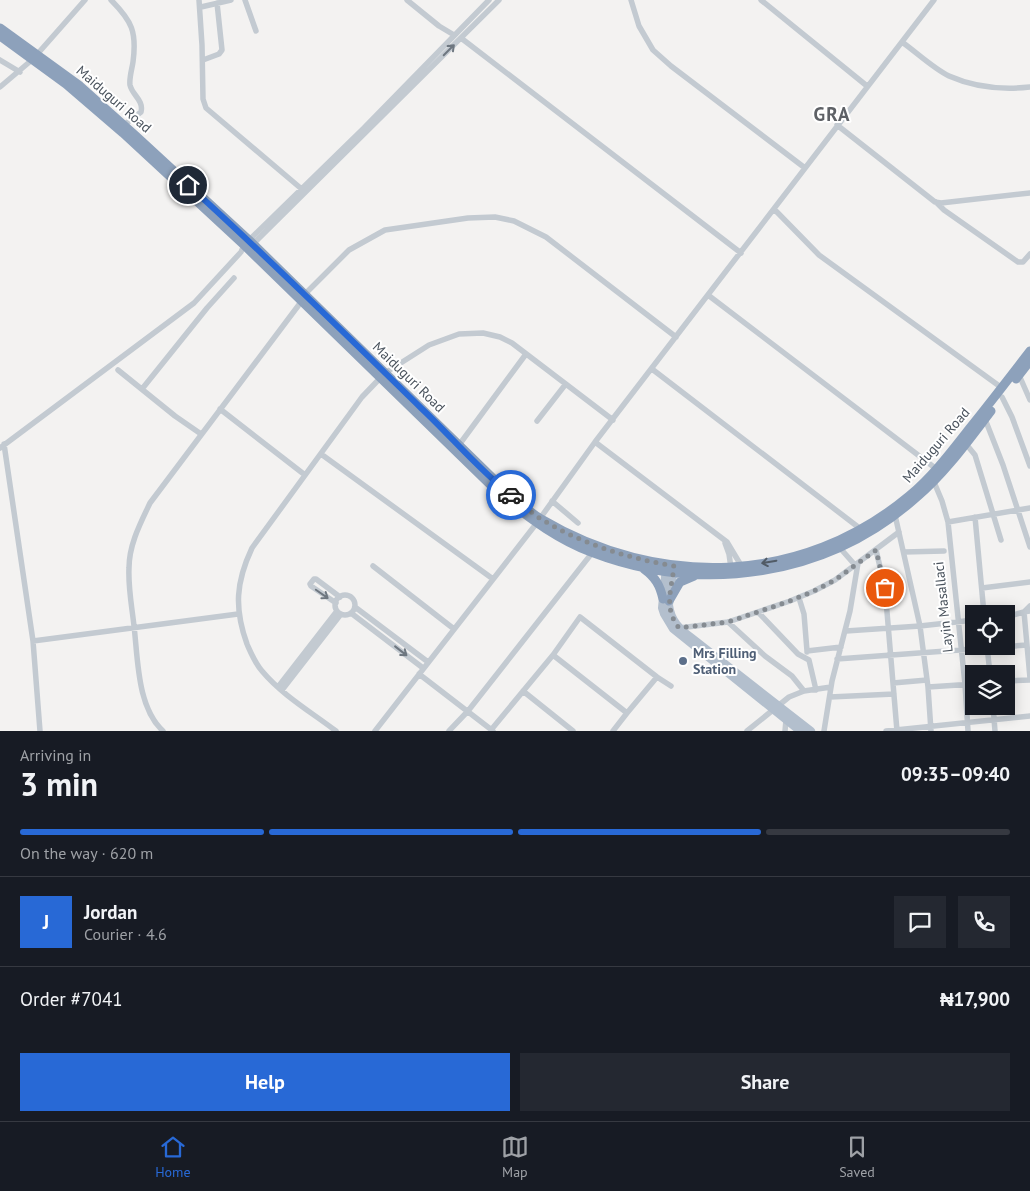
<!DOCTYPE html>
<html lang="en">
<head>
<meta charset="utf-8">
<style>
	body { margin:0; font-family:"PT Sans",sans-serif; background:#242831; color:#f1f3f6; height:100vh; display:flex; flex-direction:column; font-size:19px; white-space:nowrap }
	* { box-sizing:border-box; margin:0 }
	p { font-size:16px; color:#9ea1a6 }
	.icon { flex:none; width:28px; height:28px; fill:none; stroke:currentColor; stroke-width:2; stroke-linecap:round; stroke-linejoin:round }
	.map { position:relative; height:731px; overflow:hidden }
	.drawer { display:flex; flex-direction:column; background:#171b24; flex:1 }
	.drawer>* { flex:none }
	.tools { position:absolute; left:965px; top:605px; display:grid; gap:10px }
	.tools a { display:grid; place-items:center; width:50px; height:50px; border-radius:0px; background:#171b24; box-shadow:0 2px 12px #0003; font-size:25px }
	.pin { position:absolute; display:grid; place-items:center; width:42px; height:42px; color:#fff; margin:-21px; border:2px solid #fff; border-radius:50%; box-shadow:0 1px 5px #0007 }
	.courier { position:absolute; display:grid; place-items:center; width:50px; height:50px; margin:-25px; border:4px solid #2869d6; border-radius:50%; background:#fff; color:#222; box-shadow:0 1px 6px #0007 }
	.head em { font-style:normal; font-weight:700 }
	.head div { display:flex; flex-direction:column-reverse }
	.head { display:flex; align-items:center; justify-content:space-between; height:85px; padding:0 20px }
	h1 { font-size:32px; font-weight:700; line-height:38px }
	.bar { display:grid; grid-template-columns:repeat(4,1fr); gap:8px 5px; align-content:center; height:60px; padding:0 20px }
	.bar i { height:6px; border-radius:4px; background:#363941 }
	.bar .active { background:#2869d6 }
	.bar p { grid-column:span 4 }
	.line { display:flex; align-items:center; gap:12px; padding:0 20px; border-top:1px solid #363941 }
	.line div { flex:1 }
	.round { display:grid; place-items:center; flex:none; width:52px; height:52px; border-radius:0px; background:#242831 }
	.button { display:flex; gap:10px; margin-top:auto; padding:10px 20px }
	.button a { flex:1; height:58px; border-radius:0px; background:#2869d6; color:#fff; font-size:20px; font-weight:700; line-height:58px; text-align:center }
	.button a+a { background:#242831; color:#f1f3f6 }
	.tab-bar { display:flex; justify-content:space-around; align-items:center; height:70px; border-top:1px solid #363941; background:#171b24; font-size:14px; color:#9ea1a6 }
	.tab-bar a { display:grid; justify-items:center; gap:2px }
	.tab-bar .active { color:#2869d6 }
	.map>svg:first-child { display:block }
</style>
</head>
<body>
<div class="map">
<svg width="1030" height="731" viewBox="0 0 1030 731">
	<rect width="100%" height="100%" fill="#f3f2f1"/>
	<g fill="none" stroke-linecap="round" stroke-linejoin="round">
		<path stroke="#c3cad1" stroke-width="5.5" d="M111,0C132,21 137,32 133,62C132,69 129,78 130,85C132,95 144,100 141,112L124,125
			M199,0L202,45L203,99L206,108L304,191
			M245,0L256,31
			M407,0L439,26L454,35
			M631,0L639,26L653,50L671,66L805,168
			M761,0L867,86
			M201,7L231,0
			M461,38L741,253
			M902,42C916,52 934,69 949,76C976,88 1002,90 1030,87
			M0,60L20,72
			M203,60L219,54L222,50L217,3
			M0,87L33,59L85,0
			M837,125L935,202L941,203L1030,193
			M936,202L944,210L1018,262H1023L1030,254
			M774,209L819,255L1002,388
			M251,246L499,0
			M304,295L349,250L385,230L468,218L495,217L514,221L546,237L676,337
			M708,295L939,471
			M652,369L862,530
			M118,370L175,416L201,434
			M1019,375L1030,400
			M142,389L207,308L234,278
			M1002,397L1012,417L1030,466
			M220,409L305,475
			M985,419L1003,465L1030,547
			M537,421L565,385
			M595,442L727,542L742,567
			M4,444L33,641L238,614
			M966,444L975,455L1001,540
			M459,445L526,354
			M0,448L194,303L241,252L244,245L364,128L489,0
			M321,454L493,579
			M934,482L942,501L948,522L965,684L968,731
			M552,501L578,523
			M895,515L920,626L928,687L931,731
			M975,517L984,614
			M948,522L1030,508
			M725,543L729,554L731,568
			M840,548L855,565
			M876,550L885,588L897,731
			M904,552L944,551
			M373,566L454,629
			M982,588L1030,582
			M335 605a10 10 0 1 1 20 0a10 10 0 1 1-20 0Z
			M799,598L804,614L807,651
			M336,603L311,586L310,584L314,579H316L340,597
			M355,607L428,662
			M1030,611L1024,612L1030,678
			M758,612L798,654L809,660L816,690
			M351,613L423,668
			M1006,617L1024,612L1030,606
			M728,622L765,656L792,676L804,691
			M679,628L728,622L790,601L814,591L835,580L899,532
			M846,631L920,626L974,620
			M33,641L40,731
			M987,646L990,674
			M807,652V651L841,647
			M553,655L580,617L657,677L671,686
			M837,659L1027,645
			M419,674L493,731
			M1006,681L1030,680
			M893,683L927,680
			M278,687L337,611
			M928,687L974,684
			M282,690L341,614
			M523,691L573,731
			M830,697L894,694
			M993,706L995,731
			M627,713L657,677
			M491,730L553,655L627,713L613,731
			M163,731C137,707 138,659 134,626C132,607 128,588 129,568C129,545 140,524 150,503L301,302
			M336,731C311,712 282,695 262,671C255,663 251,653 247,644C234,608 236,582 252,548L362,397L385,373L429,345L459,334L483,333L500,337L512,343L613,420
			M375,731L536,524L595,442L934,0
			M449,731L468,711L592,553
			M747,731L789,697L804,691L831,687
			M785,731L786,720
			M824,731L832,681L850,611L858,563
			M886,731L1030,716"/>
		<path stroke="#b3bfcd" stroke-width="8" d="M666,567L662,608L664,614L673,629L800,731
			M674,567L669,605C671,621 680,629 692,638L811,731"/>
		<path stroke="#8da1bb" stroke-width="9" d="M0,28L80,86L135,135L249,240L506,491C517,500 529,512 541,519C659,589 802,585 909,496C932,477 951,452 969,429C990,403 1010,377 1030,351
			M0,36L66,84L123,133L244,245L505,499C532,520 559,540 591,552C703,595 827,577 917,497C946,472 968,441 991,411
			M1016,379L1030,361
			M644,569C655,577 660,585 663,599
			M669,601L680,582L694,576"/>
	</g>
	<defs><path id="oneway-shaft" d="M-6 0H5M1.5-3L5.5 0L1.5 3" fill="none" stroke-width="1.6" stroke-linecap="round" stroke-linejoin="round" transform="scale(1.25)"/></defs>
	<g stroke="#6e7780">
		<use href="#oneway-shaft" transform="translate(449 50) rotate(-45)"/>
		<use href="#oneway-shaft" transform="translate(322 594) rotate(35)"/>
		<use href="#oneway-shaft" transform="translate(401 651) rotate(38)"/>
	</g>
	<use stroke="#515b66" href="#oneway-shaft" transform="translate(769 562) rotate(170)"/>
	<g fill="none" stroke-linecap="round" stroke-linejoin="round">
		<path stroke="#858b91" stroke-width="5" stroke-dasharray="0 9" d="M511,495C521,503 530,512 541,519C582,544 627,558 674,566C672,588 663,608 679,628L728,622L790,601L814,591L835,580L876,550L885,588"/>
		<path stroke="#2869d6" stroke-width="6" d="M188,185C268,257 344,333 421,408C451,436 478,469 511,495"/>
	</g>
	<circle fill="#5c6f8a" stroke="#fff" stroke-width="2" cx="683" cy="661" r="5"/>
	<g text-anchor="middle" stroke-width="4" stroke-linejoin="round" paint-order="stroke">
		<g font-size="14" fill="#4a535d" stroke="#fff">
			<text transform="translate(114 99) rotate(41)" y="5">Maiduguri Road</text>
			<text transform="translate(409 377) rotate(44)" y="5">Maiduguri Road</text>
			<text transform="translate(936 445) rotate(-49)" y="5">Maiduguri Road</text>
			<text transform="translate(943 607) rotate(-96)" y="5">Layin Masallaci</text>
		</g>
		<g font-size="14" font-weight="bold" fill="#4e5e75" stroke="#fff" text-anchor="start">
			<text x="693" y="658">Mrs Filling<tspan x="693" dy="16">Station</tspan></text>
		</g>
		<g font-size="19" font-weight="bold" letter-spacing="1" fill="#5e6166" stroke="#fff">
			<text x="832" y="121">GRA</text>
		</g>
	</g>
</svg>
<div class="tools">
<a><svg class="icon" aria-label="locate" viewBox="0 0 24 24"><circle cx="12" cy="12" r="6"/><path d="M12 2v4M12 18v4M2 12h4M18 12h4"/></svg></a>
<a><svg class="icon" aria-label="layers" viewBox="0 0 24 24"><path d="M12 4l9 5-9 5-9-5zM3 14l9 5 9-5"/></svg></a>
</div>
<div class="pin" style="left:885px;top:588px;background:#ea580c"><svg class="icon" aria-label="bag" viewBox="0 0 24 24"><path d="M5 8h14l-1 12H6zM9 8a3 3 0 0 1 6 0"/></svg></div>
<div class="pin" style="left:188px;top:185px;background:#1f2937"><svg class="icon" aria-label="home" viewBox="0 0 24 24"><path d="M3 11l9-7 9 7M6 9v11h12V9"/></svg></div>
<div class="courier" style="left:511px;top:495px"><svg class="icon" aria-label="car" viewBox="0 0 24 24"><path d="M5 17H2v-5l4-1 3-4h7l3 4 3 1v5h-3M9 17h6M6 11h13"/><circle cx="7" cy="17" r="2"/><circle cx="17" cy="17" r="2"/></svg></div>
</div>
<section class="drawer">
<div class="head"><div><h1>3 min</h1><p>Arriving in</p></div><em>09:35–09:40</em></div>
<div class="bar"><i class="active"></i><i class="active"></i><i class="active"></i><i></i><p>On the way · 620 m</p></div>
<div class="line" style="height:90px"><b class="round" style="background:#2869d6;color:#fff">J</b><div><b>Jordan</b><p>Courier · 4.6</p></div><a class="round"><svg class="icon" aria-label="chat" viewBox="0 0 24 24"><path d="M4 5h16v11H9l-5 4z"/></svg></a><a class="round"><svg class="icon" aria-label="phone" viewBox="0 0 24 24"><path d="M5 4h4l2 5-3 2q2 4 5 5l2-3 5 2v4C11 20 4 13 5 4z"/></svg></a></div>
<div class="line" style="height:65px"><div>Order #7041</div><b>₦17,900</b></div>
<div class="button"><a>Help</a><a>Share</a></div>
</section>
<nav class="tab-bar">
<a class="active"><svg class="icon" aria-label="home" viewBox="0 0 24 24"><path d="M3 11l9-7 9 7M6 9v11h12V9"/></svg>Home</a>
<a><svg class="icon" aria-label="map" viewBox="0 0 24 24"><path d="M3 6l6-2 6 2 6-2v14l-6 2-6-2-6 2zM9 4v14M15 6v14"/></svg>Map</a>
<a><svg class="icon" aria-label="saved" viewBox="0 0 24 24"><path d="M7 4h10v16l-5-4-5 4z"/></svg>Saved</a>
</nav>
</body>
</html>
